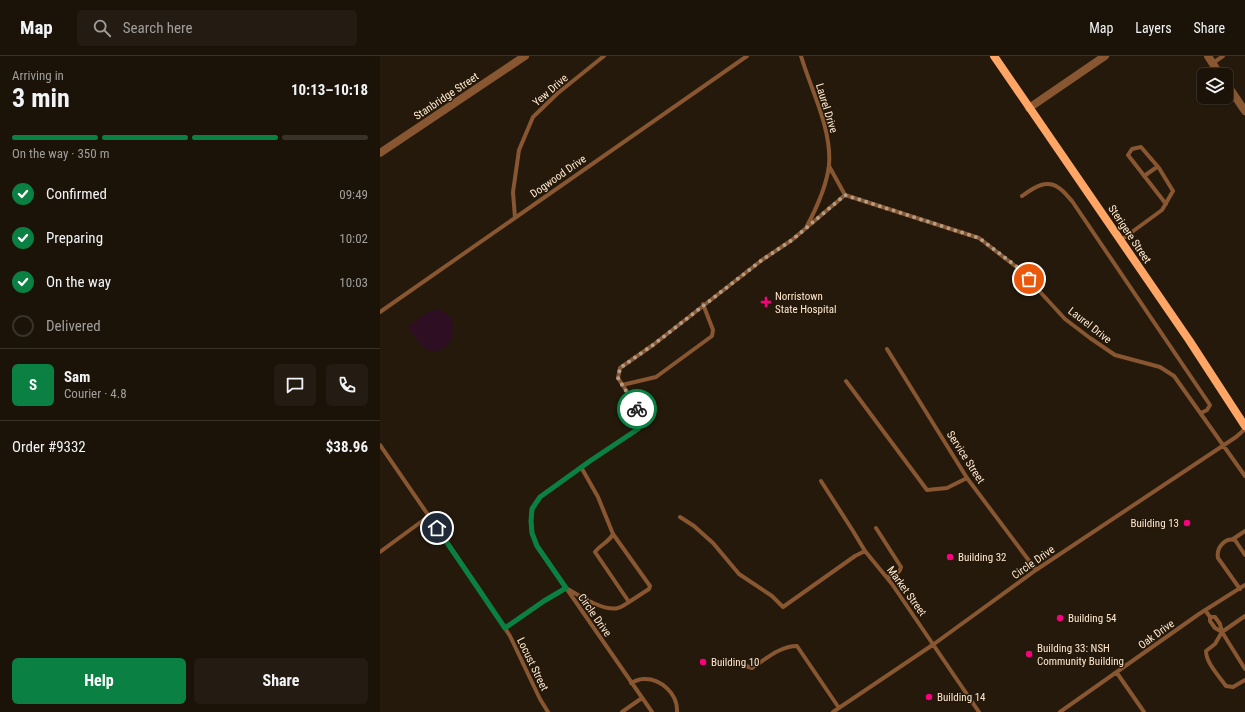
<!DOCTYPE html>
<html lang="en">
<head>
<meta charset="utf-8">
<style>
	body { margin:0; font-family:"Roboto Condensed",sans-serif; background:#241c12; color:#f1f3f6; height:100vh; display:flex; flex-direction:column; font-size:15px; white-space:nowrap }
	* { box-sizing:border-box; margin:0 }
	p { font-size:13px; color:#a09e9c }
	.icon { flex:none; width:22px; height:22px; fill:none; stroke:currentColor; stroke-width:2; stroke-linecap:round; stroke-linejoin:round }
	.map { position:relative; flex:1; overflow:hidden }
	.details { display:flex; flex-direction:column; background:#1b1308; width:380px }
	.details>* { flex:none }
	.buttons { position:absolute; left:817px; top:12px; display:grid; gap:8px }
	.buttons a { display:grid; place-items:center; width:36px; height:36px; border-radius:6px; background:#1b1308; box-shadow:0 1px 3px #0004,0 0 0 1px #393229; font-size:20px }
	.pin { position:absolute; display:grid; place-items:center; width:34px; height:34px; color:#fff; margin:-17px; border:2px solid #fff; border-radius:50%; box-shadow:0 1px 4px #0007 }
	.courier { position:absolute; display:grid; place-items:center; width:40px; height:40px; margin:-20px; border:3px solid #0b8043; border-radius:50%; background:#fff; color:#222; box-shadow:0 1px 5px #0007 }
	.overview em { font-style:normal; font-weight:700 }
	.overview div { display:flex; flex-direction:column-reverse }
	.overview { display:flex; align-items:center; justify-content:space-between; height:68px; padding:0 12px }
	h1 { font-size:26px; font-weight:700; line-height:30px }
	.bar { display:grid; grid-template-columns:repeat(4,1fr); gap:6px 4px; align-content:center; height:48px; padding:0 12px }
	.bar i { height:5px; border-radius:3px; background:#393229 }
	.bar .on { background:#0b8043 }
	.bar p { grid-column:span 4 }
	.line { display:flex; align-items:center; gap:10px; padding:0 12px; border-top:1px solid #393229 }
	.line div { flex:1 }
	.round { display:grid; place-items:center; flex:none; width:42px; height:42px; border-radius:6px; background:#241c12 }
	ol { padding:0 12px; list-style:none }
	li { display:flex; align-items:center; gap:12px; height:44px }
	li p { margin-inline-start:auto }
	li .icon { padding:4px; border-radius:50%; background:#0b8043; color:#fff; stroke-width:4 }
	li:last-child { color:#a09e9c }
	li i { width:22px; height:22px; border:2px solid #393229; border-radius:50% }
	.primary-button { display:flex; gap:8px; margin-top:auto; padding:8px 12px }
	.primary-button a { flex:1; height:46px; border-radius:6px; background:#0b8043; color:#fff; font-size:16px; font-weight:700; line-height:46px; text-align:center }
	.primary-button a+a { background:#241c12; color:#f1f3f6 }
	header { display:flex; align-items:center; gap:24px; box-sizing:border-box; height:56px; padding:0 20px; background:#1b1308; border-bottom:1px solid #393229 }
	header strong { font-size:19px }
	nav { display:flex; gap:22px; margin-inline-start:auto; font-size:14px }
	.search { width:280px; height:36px; background:#241c12; display:flex; align-items:center; gap:10px; box-sizing:border-box; padding:0 14px; border-radius:6px; color:#a09e9c; font-size:15px }
	main { display:flex; flex:1; min-height:0 }
	.map>svg:first-child { display:block }
</style>
</head>
<body>
<header>
<strong>Map</strong>
<div class="search"><svg class="icon" aria-label="search" viewBox="0 0 24 24"><circle cx="10" cy="10" r="6"/><path d="M15 15l6 6"/></svg>Search here</div>
<nav><a>Map</a><a>Layers</a><a>Share</a></nav>
</header>
<main>
<section class="details">
<div class="overview"><div><h1>3 min</h1><p>Arriving in</p></div><em>10:13–10:18</em></div>
<div class="bar"><i class="on"></i><i class="on"></i><i class="on"></i><i></i><p>On the way · 350 m</p></div>
<ol>
<li><svg class="icon" aria-label="check" viewBox="0 0 24 24"><path d="M5 12l5 5 9-10"/></svg>Confirmed<p>09:49</p></li>
<li><svg class="icon" aria-label="check" viewBox="0 0 24 24"><path d="M5 12l5 5 9-10"/></svg>Preparing<p>10:02</p></li>
<li><svg class="icon" aria-label="check" viewBox="0 0 24 24"><path d="M5 12l5 5 9-10"/></svg>On the way<p>10:03</p></li>
<li><i></i>Delivered</li>
</ol>
<div class="line" style="height:72px"><b class="round" style="background:#0b8043;color:#fff">S</b><div><b>Sam</b><p>Courier · 4.8</p></div><a class="round"><svg class="icon" aria-label="chat" viewBox="0 0 24 24"><path d="M4 5h16v11H9l-5 4z"/></svg></a><a class="round"><svg class="icon" aria-label="phone" viewBox="0 0 24 24"><path d="M5 4h4l2 5-3 2q2 4 5 5l2-3 5 2v4C11 20 4 13 5 4z"/></svg></a></div>
<div class="line" style="height:52px"><div>Order #9332</div><b>$38.96</b></div>
<div class="primary-button"><a>Help</a><a>Share</a></div>
</section>
<div class="map">
<svg width="865" height="656" viewBox="0 0 865 656">
	<rect width="100%" height="100%" fill="#24190b"/>
	<path fill="#2e0e23" d="M58,253L67,257L72,264L73,271L72,282L67,290L55,296L45,293L28,272L44,258Z"/>
	<g fill="none" stroke-linecap="round" stroke-linejoin="round">
		<path stroke="#885631" stroke-width="4" d="M421,0C431,34 452,73 449,109C447,128 436,153 427,170
			M833,7L843,0
			M449,110L465,139
			M764,120L777,111
			M642,140C652,133 666,122 679,132C684,135 688,141 692,145L830,349L827,354L821,357
			M135,162L133,136L139,94L153,61L178,37L224,0
			M741,184L782,154L793,135L779,112L761,91L752,93L748,99L786,148
			M0,256L367,0
			M507,293L587,422L656,514
			M466,325L547,434L567,432L587,422
			M242,329L276,321L332,280L333,274L323,248
			M0,389L99,533L130,580L160,643L168,656
			M201,411L218,441L233,478C229,486 220,489 215,496L249,546L269,533L270,530L233,478
			M441,425L473,475L485,495L512,528L599,656
			M300,461L314,470L333,487L359,518L392,540L403,551L475,500L485,495
			M496,472L521,511C520,517 513,520 507,521
			M853,483L865,475
			M0,496L49,460
			M860,533L838,502C836,492 845,481 855,484L865,499
			M825,554L830,561H835L840,568L842,576L835,572L830,565V561
			M865,560L842,576L835,588L826,595C826,607 839,620 846,630L853,631L865,624
			M125,572L164,545L186,532C198,539 224,556 238,552C242,551 246,548 249,546
			M842,576L865,613
			M360,608L372,612C386,603 400,590 417,590L459,652
			M737,617L764,656
			M251,627C255,625 259,623 263,623C281,622 298,638 297,656
			M242,656L262,642
			M272,656L157,490L152,477L151,465L152,453L160,441L210,405L258,373L260,362L257,351L238,322L240,312L273,289L382,204L412,184L465,139L599,182L639,213L685,263L710,282L735,299L780,311L794,320L865,420
			M453,656L554,588L656,514L856,381L865,373
			M680,656L819,558L865,529"/>
		<path stroke="#885631" stroke-width="8" d="M828,0L840,19
			M846,27L865,55
			M649,52L725,0
			M0,97L145,0"/>
		<path stroke="#ffa565" stroke-width="8" d="M614,0L809,284L865,370"/>
	</g>
	<g fill="none" stroke-linecap="round" stroke-linejoin="round">
		<path stroke="#b29f8a" stroke-width="4" stroke-dasharray="0 7.2" d="M257,353L238,322L240,312L273,289L382,204L412,184L465,139L599,182L640,213L649,223"/>
		<path stroke="#0b8043" stroke-width="5" d="M57,472L125,572L164,545L186,532L157,490L152,477L151,465L152,453L160,441L210,405L258,373L260,362L257,353"/>
	</g>
	<g fill="#f9007f" stroke="#24190b" stroke-width="1.5">
		<path d="M384 240h4v4h4v4h-4v4h-4v-4h-4v-4h4z"/>
		<circle cx="807" cy="467" r="4"/>
		<circle cx="570" cy="501" r="4"/>
		<circle cx="680" cy="562" r="4"/>
		<circle cx="649" cy="598" r="4"/>
		<circle cx="323" cy="606" r="4"/>
		<circle cx="549" cy="641" r="4"/>
	</g>
	<g text-anchor="middle" stroke-width="3" stroke-linejoin="round" paint-order="stroke">
		<g font-size="11" fill="#ffe7ce" stroke="#24190b">
			<text transform="translate(170 34) rotate(-41)" y="4">Yew Drive</text>
			<text transform="translate(66 40) rotate(-34)" y="4">Stanbridge Street</text>
			<text transform="translate(447 52) rotate(73)" y="4">Laurel Drive</text>
			<text transform="translate(178 120) rotate(-35)" y="4">Dogwood Drive</text>
			<text transform="translate(750 178) rotate(56)" y="4">Sterigere Street</text>
			<text transform="translate(710 269) rotate(38)" y="4">Laurel Drive</text>
			<text transform="translate(586 401) rotate(57)" y="4">Service Street</text>
			<text transform="translate(653 506) rotate(-35)" y="4">Circle Drive</text>
			<text transform="translate(527 535) rotate(54)" y="4">Market Street</text>
			<text transform="translate(215 559) rotate(55)" y="4">Circle Drive</text>
			<text transform="translate(776 578) rotate(-36)" y="4">Oak Drive</text>
			<text transform="translate(153 608) rotate(64)" y="4">Locust Street</text>
		</g>
		<g font-size="11" fill="#ffe7ce" stroke="#24190b" text-anchor="start">
			<text x="395" y="244">Norristown<tspan x="395" dy="13">State Hospital</tspan></text>
			<text x="799" y="471" text-anchor="end">Building 13</text>
			<text x="578" y="505">Building 32</text>
			<text x="688" y="566">Building 54</text>
			<text x="657" y="596">Building 33: NSH<tspan x="657" dy="13">Community Building</tspan></text>
			<text x="331" y="610">Building 10</text>
			<text x="557" y="645">Building 14</text>
		</g>
	</g>
</svg>
<div class="buttons">
<a><svg class="icon" aria-label="layers" viewBox="0 0 24 24"><path d="M12 4l9 5-9 5-9-5zM3 14l9 5 9-5"/></svg></a>
</div>
<div class="pin" style="left:649px;top:223px;background:#ea580c"><svg class="icon" aria-label="bag" viewBox="0 0 24 24"><path d="M5 8h14l-1 12H6zM9 8a3 3 0 0 1 6 0"/></svg></div>
<div class="pin" style="left:57px;top:472px;background:#1f2937"><svg class="icon" aria-label="home" viewBox="0 0 24 24"><path d="M3 11l9-7 9 7M6 9v11h12V9"/></svg></div>
<div class="courier" style="left:257px;top:353px"><svg class="icon" aria-label="bike" viewBox="0 0 24 24"><circle cx="6" cy="16" r="4"/><circle cx="18" cy="16" r="4"/><path d="M6 16l4-8h5l3 8M10 8l3 8H6M13 5h3"/></svg></div>
</div>
</main>
</body>
</html>
